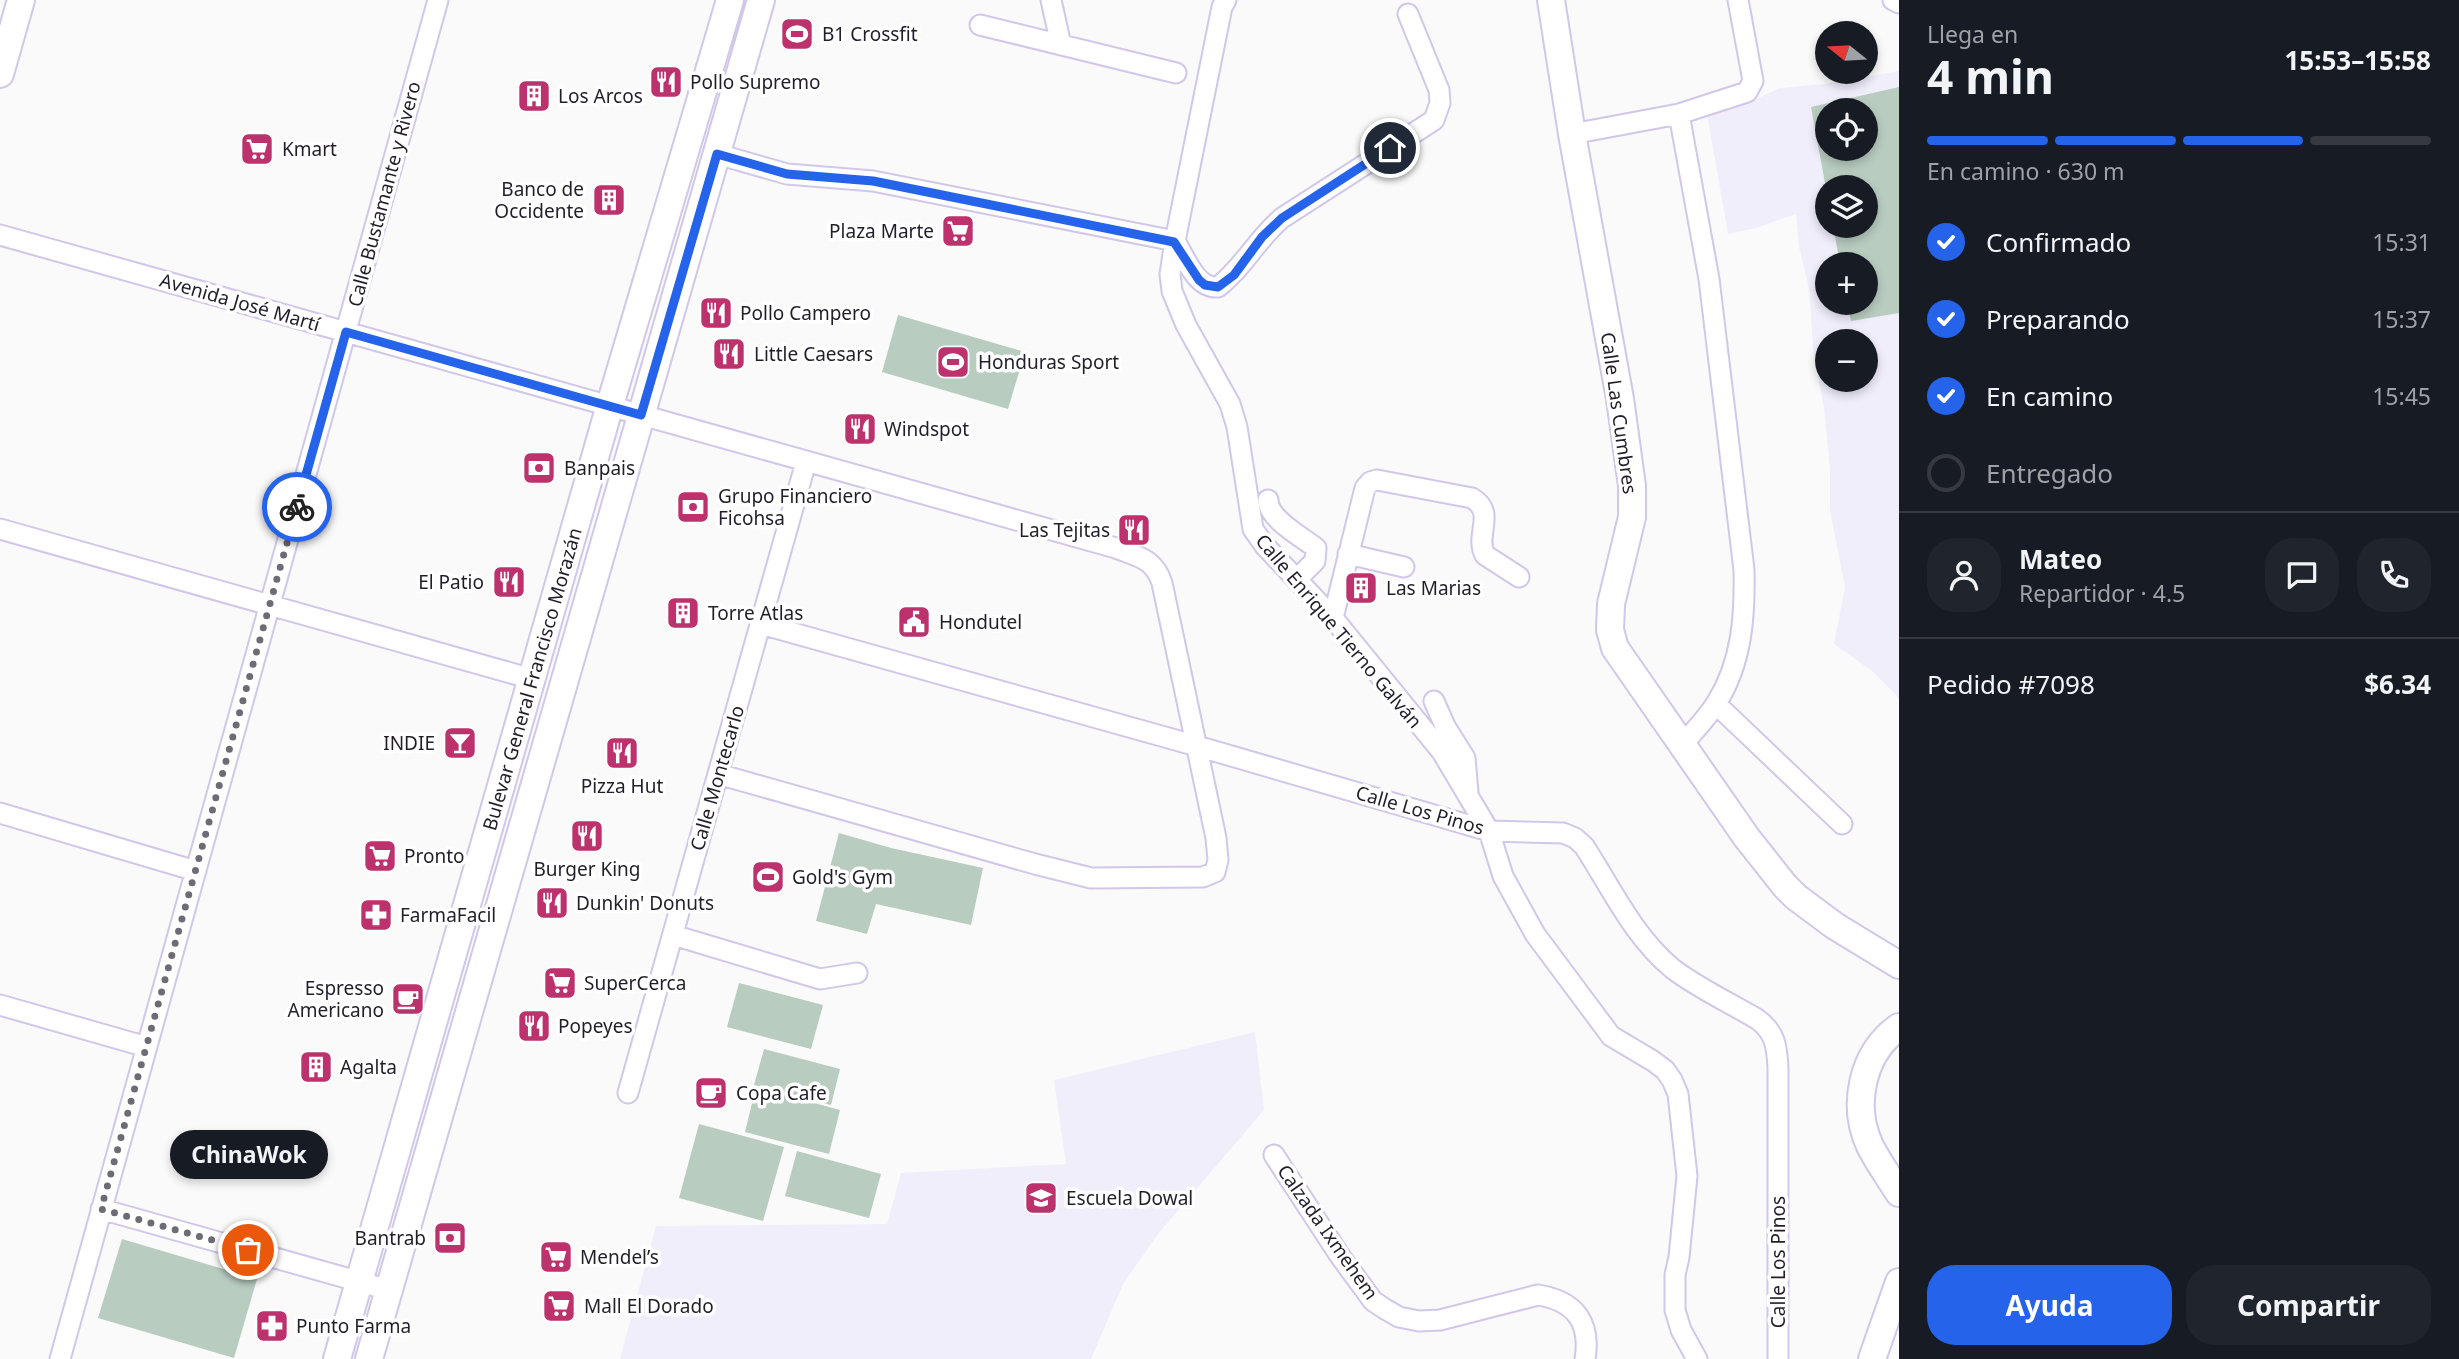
<!DOCTYPE html>
<html lang="es">
<head>
<meta charset="utf-8">
<style>
	body { margin:0; font-family:"Noto Sans",sans-serif; background:#20242c; color:#f1f3f6; height:100vh; display:flex; flex-direction:column; font-size:26px; white-space:nowrap }
	* { box-sizing:border-box; margin:0 }
	p { font-size:23px; color:#9ea1a6 }
	.icon { flex:none; width:38px; height:38px; fill:none; stroke:currentColor; stroke-width:2; stroke-linecap:round; stroke-linejoin:round }
	.map { position:relative; flex:1; overflow:hidden }
	.side { display:flex; flex-direction:column; background:#171b24; width:560px }
	.side>* { flex:none }
	.needle { width:46px; rotate:288deg }
	.tools { position:absolute; left:1815px; top:21px; display:grid; gap:14px }
	.tools a { display:grid; place-items:center; width:63px; height:63px; border-radius:50%; background:#171b24; box-shadow:0 4px 10px #0003; font-size:35px }
	.pin { position:absolute; display:grid; place-items:center; width:60px; height:60px; color:#fff; margin:-30px; border:4px solid #fff; border-radius:50%; box-shadow:0 2px 7px #0007 }
	.courier { position:absolute; display:grid; place-items:center; width:70px; height:70px; margin:-35px; border:5px solid #2563eb; border-radius:50%; background:#fff; color:#222; box-shadow:0 2px 9px #0007 }
	.bubble { position:absolute; height:49px; border-radius:24px; background:#171b24; box-shadow:0 4px 10px #0003; font-size:23px; font-weight:700; line-height:49px; text-align:center }
	.summary em { font-style:normal; font-weight:700 }
	.summary div { display:flex; flex-direction:column-reverse }
	.summary { display:flex; align-items:center; justify-content:space-between; height:119px; padding:0 28px }
	h1 { font-size:46px; font-weight:700; line-height:52px }
	.bar { display:grid; grid-template-columns:repeat(4,1fr); gap:10px 7px; align-content:center; height:84px; padding:0 28px }
	.bar i { height:9px; border-radius:5px; background:#363941 }
	.bar .active { background:#2563eb }
	.bar p { grid-column:span 4 }
	.line { display:flex; align-items:center; gap:18px; padding:0 28px; border-top:2px solid #363941 }
	.line div { flex:1 }
	.round { display:grid; place-items:center; flex:none; width:74px; height:74px; border-radius:28px; background:#20242c }
	ol { padding:0 28px; list-style:none }
	li { display:flex; align-items:center; gap:21px; height:77px }
	li p { margin-inline-start:auto }
	li .icon { padding:7px; border-radius:50%; background:#2563eb; color:#fff; stroke-width:4 }
	li:last-child { color:#9ea1a6 }
	li i { width:38px; height:38px; border:4px solid #363941; border-radius:50% }
	.button { display:flex; gap:14px; margin-top:auto; padding:14px 28px }
	.button a { flex:1; height:80px; border-radius:28px; background:#2563eb; color:#fff; font-size:28px; font-weight:700; line-height:80px; text-align:center }
	.button a+a { background:#20242c; color:#f1f3f6 }
	main { display:flex; flex:1; min-height:0 }
	.map>svg:first-child { display:block }
</style>
</head>
<body>
<main>
<div class="map">
<svg width="1899" height="1359" viewBox="0 0 1899 1359">
	<rect width="100%" height="100%" fill="#fafafa"/>
	<path fill="#f1eefc" fill-rule="evenodd" d="M1899,71V701L1896,695L1872,671L1834,644L1845,587L1830,511V469L1824,408L1813,348L1809,288L1799,247L1796,214L1756,228L1728,234L1707,114L1747,103L1780,88L1824,84ZM1827,110H1866V149H1827ZM1827,187H1866V226H1827ZM1827,264H1866V303H1827ZM1827,341H1866V380H1827Z
		M1255,1032L1264,1110L1158,1234L1123,1284L1091,1359H620L656,1226L887,1224L901,1173L1066,1164L1054,1080Z"/>
	<path fill="#b9ccc0" fill-rule="evenodd" d="M1899,87V313L1851,321L1847,303H1866V264H1840L1833,226H1866V187H1827V194L1811,107ZM1827,110H1866V149H1827Z
		M898,315L1025,352L1008,409L882,372Z
		M839,833L891,848L983,868L971,925L876,904L867,934L816,921Z
		M739,983L823,1005L811,1049L727,1027Z
		M764,1049L840,1069L831,1105L754,1085Z
		M756,1087L840,1110L829,1154L745,1132Z
		M699,1124L784,1147L763,1221L679,1198Z
		M797,1151L881,1174L869,1218L785,1196Z
		M122,1239L257,1279L234,1358L98,1318Z"/>
	<g fill="none" stroke-linecap="round" stroke-linejoin="round">
		<defs>
			<path id="street" d="M1051,0L1061,45
				M1226,0L1222,7L1175,241L1170,274L1172,291L1186,325L1230,404L1237,427L1253,529L1265,546L1333,618L1442,752L1489,831L1503,876L1535,934L1611,1036L1653,1061L1665,1070L1672,1080L1678,1094L1687,1176L1679,1257L1675,1275V1310L1681,1330L1697,1359
				M1893,0L1899,3
				M980,25L1176,73
				M1679,114L1709,279L1744,570C1745,616 1742,662 1717,702C1708,717 1694,731 1682,745
				M1572,134L1679,114L1747,92L1753,81L1738,0
				M717,154L787,174L873,181L1175,241C1185,257 1196,289 1218,287C1243,268 1257,239 1282,218L1434,120L1440,103L1439,90L1408,14
				M0,235L1116,548C1138,557 1154,558 1162,583L1216,838L1218,860L1215,872L1203,877L1091,878L1035,864L718,774
				M1268,500C1268,519 1302,537 1316,548L1315,561L1297,579
				M0,529L532,679
				M1348,554L1404,567
				M1333,618L1365,488L1370,482L1377,480L1472,498C1497,513 1474,535 1485,555L1519,577
				M761,624L1197,746L1489,831L1563,833L1575,838L1584,846C1612,889 1633,936 1673,969C1698,988 1730,1003 1757,1019C1775,1032 1777,1046 1778,1068V1359
				M1434,701L1445,726L1465,758L1468,792
				M1716,704L1842,824
				M0,813L196,871
				M673,935L820,979L857,973
				M0,1005L147,1047
				M628,1093L806,462
				M1274,1155L1340,1256L1373,1301L1385,1309L1399,1317L1419,1321L1440,1320L1538,1295C1575,1301 1591,1322 1585,1359
				M101,1209L389,1290
				M60,1359L438,0"/>
			<path id="secondary" d="M1551,0L1572,134L1620,399L1632,486V517L1611,604L1610,630L1615,648L1747,838L1785,886L1796,897L1835,926L1899,965
				M0,74L21,0
				M1899,1027C1862,1053 1851,1105 1870,1146C1878,1162 1889,1177 1899,1193
				M337,1359L610,405L730,0
				M369,1359L761,0
				M1872,1359L1899,1282"/>
		</defs>
		<use href="#street" stroke="#d1c7e9" stroke-width="23"/>
		<use href="#secondary" stroke="#d1c7e9" stroke-width="30"/>
		<use href="#street" stroke="#fff" stroke-width="19"/>
		<use href="#secondary" stroke="#fff" stroke-width="26"/>
	</g>
	<g fill="none" stroke-linecap="round" stroke-linejoin="round">
		<path stroke="#6d6b73" stroke-width="7" stroke-dasharray="0 12.6" d="M248,1250L101,1209L297,507"/>
		<path stroke="#2563eb" stroke-width="9" d="M297,507L346,332L641,415L717,154L787,174L873,181L1174,242L1199,280L1205,285L1218,287L1234,275L1262,237L1282,218L1390,148"/>
	</g>
	<defs>
		<symbol id="stadium-square" viewBox="-11 -11 22 22"><rect x="-9" y="-9" width="18" height="18" rx="4" fill="#bd326c" stroke="#fff"/><path d="M0-5a6.5 5 0 1 0 0 10a6.5 5 0 1 0 0-10ZM-3.5-1.8h7v3.6h-7Z" fill="#fff"/></symbol>
		<symbol id="restaurant-square" viewBox="-11 -11 22 22"><rect x="-9" y="-9" width="18" height="18" rx="4" fill="#bd326c" stroke="#fff"/><path d="M-5-6h1v4h1v-4h1v4h1v-4h1v5L-1.5 .5V6h-2V.5L-5-1ZM5-6V6H3V1.5H1.5Q1.5-4 5-6Z" fill="#fff"/></symbol>
		<symbol id="building-square" viewBox="-11 -11 22 22"><rect x="-9" y="-9" width="18" height="18" rx="4" fill="#bd326c" stroke="#fff"/><path d="M-4-6H4V6H1V3H-1V6H-4ZM-2.5-4.3h1.7v1.8h-1.7ZM.8-4.3h1.7v1.8H.8ZM-2.5-1h1.7V.8h-1.7ZM.8-1h1.7V.8H.8Z" fill="#fff"/></symbol>
		<symbol id="supermarket-square" viewBox="-11 -11 22 22"><rect x="-9" y="-9" width="18" height="18" rx="4" fill="#bd326c" stroke="#fff"/><path d="M-6-5.5h2.5l.6 2H6L4.5 2H-2.5L-4.4-4H-6ZM-1.5 3.2a1.3 1.3 0 1 0 .1 0ZM3 3.2a1.3 1.3 0 1 0 .1 0Z" fill="#fff"/></symbol>
		<symbol id="bank-square" viewBox="-11 -11 22 22"><rect x="-9" y="-9" width="18" height="18" rx="4" fill="#bd326c" stroke="#fff"/><path d="M-6-4H6V4H-6ZM0-2.3a2.3 2.3 0 1 0 0 4.6a2.3 2.3 0 1 0 0-4.6Z" fill="#fff"/></symbol>
		<symbol id="civic-square" viewBox="-11 -11 22 22"><rect x="-9" y="-9" width="18" height="18" rx="4" fill="#bd326c" stroke="#fff"/><path d="M-.6-6.5H3V-4.5H.6V-3L4-1V1h2V6H-6V1h2V-1L-.6-3ZM-1.2 2.5V6h2.4V2.5Z" fill="#fff"/></symbol>
		<symbol id="bar-square" viewBox="-11 -11 22 22"><rect x="-9" y="-9" width="18" height="18" rx="4" fill="#bd326c" stroke="#fff"/><path d="M-6-5H6L.8 .8V4.5H3.5V6h-7V4.5H-.8V.8Z" fill="#fff"/></symbol>
		<symbol id="pharmacy-square" viewBox="-11 -11 22 22"><rect x="-9" y="-9" width="18" height="18" rx="4" fill="#bd326c" stroke="#fff"/><path d="M-2-6h4v4h4v4h-4v4h-4v-4h-4v-4h4Z" fill="#fff"/></symbol>
		<symbol id="cafe-square" viewBox="-11 -11 22 22"><rect x="-9" y="-9" width="18" height="18" rx="4" fill="#bd326c" stroke="#fff"/><path d="M-5.5-4.5H6V0H3Q3 3.5 0 3.5H-2.5Q-5.5 3.5-5.5 0ZM3-3.2v2h1.7v-2ZM-6 4.5H4V6H-6Z" fill="#fff"/></symbol>
		<symbol id="school-square" viewBox="-11 -11 22 22"><rect x="-9" y="-9" width="18" height="18" rx="4" fill="#bd326c" stroke="#fff"/><path d="M0-5L7-2L0 1L-7-2ZM-4 1L0 2.5L4 1V4Q0 6-4 4Z" fill="#fff"/></symbol>
	</defs>
	<g fill-rule="evenodd">
		<use href="#stadium-square" x="778" y="15" width="38" height="38"/>
		<use href="#restaurant-square" x="647" y="63" width="38" height="38"/>
		<use href="#building-square" x="515" y="77" width="38" height="38"/>
		<use href="#supermarket-square" x="238" y="130" width="38" height="38"/>
		<use href="#building-square" x="590" y="181" width="38" height="38"/>
		<use href="#supermarket-square" x="939" y="212" width="38" height="38"/>
		<use href="#restaurant-square" x="697" y="294" width="38" height="38"/>
		<use href="#restaurant-square" x="710" y="335" width="38" height="38"/>
		<use href="#stadium-square" x="934" y="343" width="38" height="38"/>
		<use href="#restaurant-square" x="841" y="410" width="38" height="38"/>
		<use href="#bank-square" x="520" y="449" width="38" height="38"/>
		<use href="#bank-square" x="674" y="488" width="38" height="38"/>
		<use href="#restaurant-square" x="1115" y="511" width="38" height="38"/>
		<use href="#restaurant-square" x="490" y="563" width="38" height="38"/>
		<use href="#building-square" x="1342" y="569" width="38" height="38"/>
		<use href="#building-square" x="664" y="594" width="38" height="38"/>
		<use href="#civic-square" x="895" y="603" width="38" height="38"/>
		<use href="#bar-square" x="441" y="724" width="38" height="38"/>
		<use href="#restaurant-square" x="603" y="734" width="38" height="38"/>
		<use href="#restaurant-square" x="568" y="817" width="38" height="38"/>
		<use href="#supermarket-square" x="361" y="837" width="38" height="38"/>
		<use href="#stadium-square" x="749" y="858" width="38" height="38"/>
		<use href="#restaurant-square" x="533" y="884" width="38" height="38"/>
		<use href="#pharmacy-square" x="357" y="896" width="38" height="38"/>
		<use href="#supermarket-square" x="541" y="964" width="38" height="38"/>
		<use href="#cafe-square" x="389" y="980" width="38" height="38"/>
		<use href="#restaurant-square" x="515" y="1007" width="38" height="38"/>
		<use href="#building-square" x="297" y="1048" width="38" height="38"/>
		<use href="#cafe-square" x="692" y="1074" width="38" height="38"/>
		<use href="#school-square" x="1022" y="1179" width="38" height="38"/>
		<use href="#bank-square" x="431" y="1219" width="38" height="38"/>
		<use href="#supermarket-square" x="537" y="1238" width="38" height="38"/>
		<use href="#supermarket-square" x="540" y="1287" width="38" height="38"/>
		<use href="#pharmacy-square" x="253" y="1307" width="38" height="38"/>
	</g>
	<g text-anchor="middle" stroke-width="7" stroke-linejoin="round" paint-order="stroke">
		<g font-size="19" fill="#211e2a" stroke="#fff" text-anchor="start">
			<text x="822" y="41">B1 Crossfit</text>
			<text x="690" y="89">Pollo Supremo</text>
			<text x="558" y="103">Los Arcos</text>
			<text x="282" y="156">Kmart</text>
			<text x="584" y="196" text-anchor="end">Banco de<tspan x="584" dy="22">Occidente</tspan></text>
			<text x="934" y="238" text-anchor="end">Plaza Marte</text>
			<text x="740" y="320">Pollo Campero</text>
			<text x="754" y="361">Little Caesars</text>
			<text x="978" y="369">Honduras Sport</text>
			<text x="884" y="436">Windspot</text>
			<text x="564" y="475">Banpais</text>
			<text x="718" y="503">Grupo Financiero<tspan x="718" dy="22">Ficohsa</tspan></text>
			<text x="1110" y="537" text-anchor="end">Las Tejitas</text>
			<text x="484" y="589" text-anchor="end">El Patio</text>
			<text x="1386" y="595">Las Marias</text>
			<text x="708" y="620">Torre Atlas</text>
			<text x="939" y="629">Hondutel</text>
			<text x="435" y="750" text-anchor="end">INDIE</text>
			<text x="622" y="793" text-anchor="middle">Pizza Hut</text>
			<text x="404" y="863">Pronto</text>
			<text x="587" y="876" text-anchor="middle">Burger King</text>
			<text x="792" y="884">Gold's Gym</text>
			<text x="576" y="910">Dunkin' Donuts</text>
			<text x="400" y="922">FarmaFacil</text>
			<text x="584" y="990">SuperCerca</text>
			<text x="384" y="995" text-anchor="end">Espresso<tspan x="384" dy="22">Americano</tspan></text>
			<text x="558" y="1033">Popeyes</text>
			<text x="340" y="1074">Agalta</text>
			<text x="736" y="1100">Copa Cafe</text>
			<text x="1066" y="1205">Escuela Dowal</text>
			<text x="426" y="1245" text-anchor="end">Bantrab</text>
			<text x="580" y="1264">Mendel’s</text>
			<text x="584" y="1313">Mall El Dorado</text>
			<text x="296" y="1333">Punto Farma</text>
		</g>
		<g font-size="19" fill="#211e2a" stroke="#fff">
			<text transform="translate(384 194) rotate(-75)" y="7">Calle Bustamante y Rivero</text>
			<text transform="translate(240 302) rotate(16)" y="7">Avenida José Martí</text>
			<text transform="translate(1619 413) rotate(82)" y="7">Calle Las Cumbres</text>
			<text transform="translate(1339 631) rotate(50)" y="7">Calle Enrique Tierno Galván</text>
			<text transform="translate(532 679) rotate(-74)" y="7">Bulevar General Francisco Morazán</text>
			<text transform="translate(717 778) rotate(-74)" y="7">Calle Montecarlo</text>
			<text transform="translate(1420 810) rotate(16)" y="7">Calle Los Pinos</text>
			<text transform="translate(1328 1232) rotate(55)" y="7">Calzada Ixmehem</text>
			<text transform="translate(1778 1262) rotate(-90)" y="7">Calle Los Pinos</text>
		</g>
	</g>
</svg>
<div class="tools">
<a><svg class="needle" viewBox="-14 -14 28 28"><path d="M0-13l5 13h-10z" fill="#e53935"/><path d="M0 13l5-13h-10z" fill="#9ea1a6"/></svg></a>
<a><svg class="icon" aria-label="locate" viewBox="0 0 24 24"><circle cx="12" cy="12" r="6"/><path d="M12 2v4M12 18v4M2 12h4M18 12h4"/></svg></a>
<a><svg class="icon" aria-label="layers" viewBox="0 0 24 24"><path d="M12 4l9 5-9 5-9-5zM3 14l9 5 9-5"/></svg></a>
<a>+</a>
<a>−</a>
</div>
<div class="pin" style="left:248px;top:1250px;background:#ea580c"><svg class="icon" aria-label="bag" viewBox="0 0 24 24"><path d="M5 8h14l-1 12H6zM9 8a3 3 0 0 1 6 0"/></svg></div>
<div class="pin" style="left:1390px;top:148px;background:#1f2937"><svg class="icon" aria-label="home" viewBox="0 0 24 24"><path d="M3 11l9-7 9 7M6 9v11h12V9"/></svg></div>
<div class="courier" style="left:297px;top:507px"><svg class="icon" aria-label="bike" viewBox="0 0 24 24"><circle cx="6" cy="16" r="4"/><circle cx="18" cy="16" r="4"/><path d="M6 16l4-8h5l3 8M10 8l3 8H6M13 5h3"/></svg></div>
<div class="bubble" style="left:170px;top:1130px;width:158px">ChinaWok</div>
</div>
<section class="side">
<div class="summary"><div><h1>4 min</h1><p>Llega en</p></div><em>15:53–15:58</em></div>
<div class="bar"><i class="active"></i><i class="active"></i><i class="active"></i><i></i><p>En camino · 630 m</p></div>
<ol>
<li><svg class="icon" aria-label="check" viewBox="0 0 24 24"><path d="M5 12l5 5 9-10"/></svg>Confirmado<p>15:31</p></li>
<li><svg class="icon" aria-label="check" viewBox="0 0 24 24"><path d="M5 12l5 5 9-10"/></svg>Preparando<p>15:37</p></li>
<li><svg class="icon" aria-label="check" viewBox="0 0 24 24"><path d="M5 12l5 5 9-10"/></svg>En camino<p>15:45</p></li>
<li><i></i>Entregado</li>
</ol>
<div class="line" style="height:126px"><a class="round"><svg class="icon" aria-label="person" viewBox="0 0 24 24"><circle cx="12" cy="8" r="4"/><path d="M4 21q1-7 8-7t8 7"/></svg></a><div><b>Mateo</b><p>Repartidor · 4.5</p></div><a class="round"><svg class="icon" aria-label="chat" viewBox="0 0 24 24"><path d="M4 5h16v11H9l-5 4z"/></svg></a><a class="round"><svg class="icon" aria-label="phone" viewBox="0 0 24 24"><path d="M5 4h4l2 5-3 2q2 4 5 5l2-3 5 2v4C11 20 4 13 5 4z"/></svg></a></div>
<div class="line" style="height:91px"><div>Pedido #7098</div><b>$6.34</b></div>
<div class="button"><a>Ayuda</a><a>Compartir</a></div>
</section>
</main>
</body>
</html>
